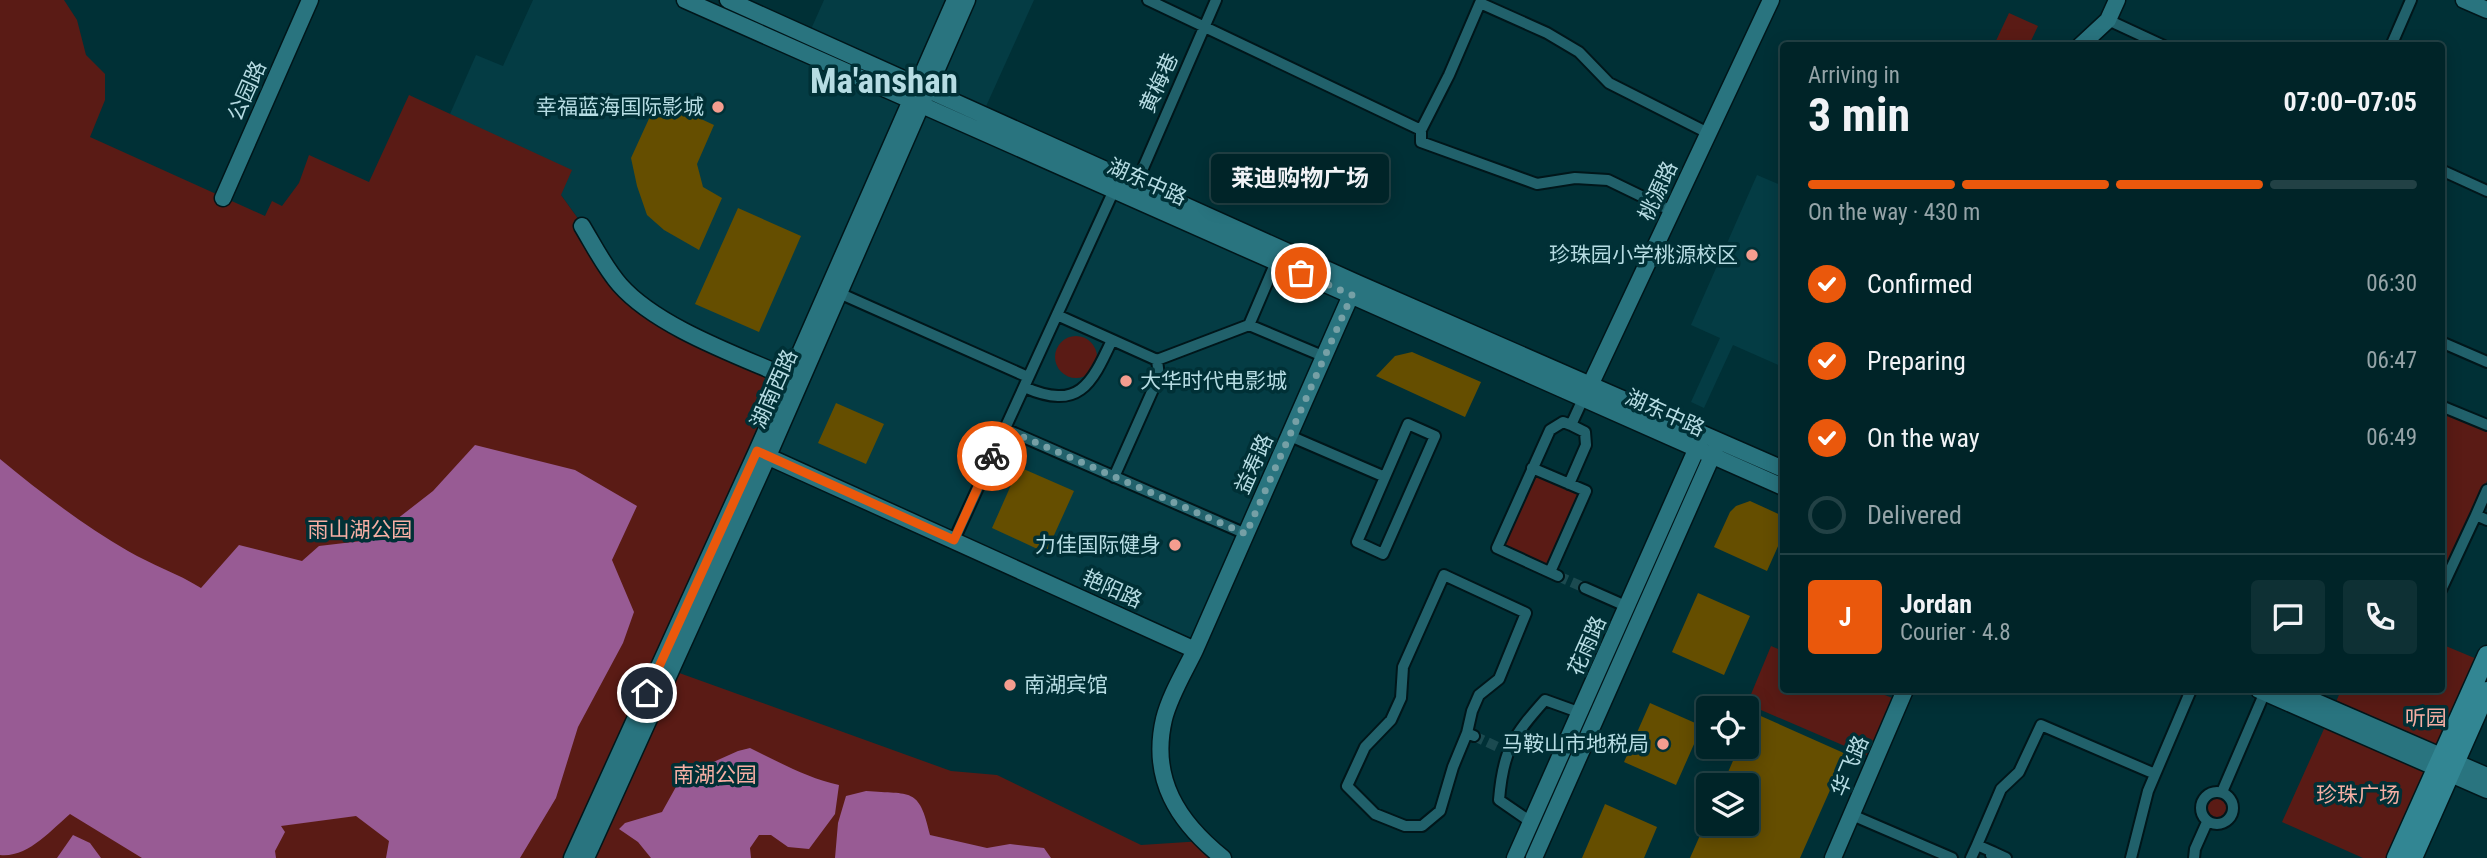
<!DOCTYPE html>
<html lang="en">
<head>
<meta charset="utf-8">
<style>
	body { margin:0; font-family:"Roboto Condensed","Noto Sans SC",sans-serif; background:#0e3034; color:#f1f3f6; height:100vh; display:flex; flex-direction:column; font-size:26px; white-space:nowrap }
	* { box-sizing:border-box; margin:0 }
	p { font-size:23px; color:#95a4a8 }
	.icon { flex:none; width:38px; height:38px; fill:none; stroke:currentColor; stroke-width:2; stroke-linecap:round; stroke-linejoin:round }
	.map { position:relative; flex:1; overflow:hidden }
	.side { position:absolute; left:1780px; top:42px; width:665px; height:651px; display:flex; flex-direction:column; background:#002428; border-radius:7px; box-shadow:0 4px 18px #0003,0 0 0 2px #224145 }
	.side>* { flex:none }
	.buttons { position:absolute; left:1696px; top:696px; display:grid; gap:14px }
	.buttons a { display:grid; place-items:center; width:63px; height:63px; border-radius:7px; background:#002428; box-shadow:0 4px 18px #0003,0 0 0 2px #224145; font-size:35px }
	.pin { position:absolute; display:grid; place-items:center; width:60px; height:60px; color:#fff; margin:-30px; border:4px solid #fff; border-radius:50%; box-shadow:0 2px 7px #0007 }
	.courier { position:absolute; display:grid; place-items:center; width:70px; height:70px; margin:-35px; border:5px solid #ea580c; border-radius:50%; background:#fff; color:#222; box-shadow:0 2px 9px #0007 }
	.bubble { position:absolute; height:49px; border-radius:7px; background:#002428; box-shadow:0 4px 18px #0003,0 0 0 2px #224145; font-size:23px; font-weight:700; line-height:49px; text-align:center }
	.head em { font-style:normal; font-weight:700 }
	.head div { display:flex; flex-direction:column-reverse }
	.head { display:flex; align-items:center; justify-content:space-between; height:119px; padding:0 28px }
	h1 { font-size:46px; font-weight:700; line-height:52px }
	.bar { display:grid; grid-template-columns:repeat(4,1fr); gap:10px 7px; align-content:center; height:84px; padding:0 28px }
	.bar i { height:9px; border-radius:5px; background:#224145 }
	.bar .on { background:#ea580c }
	.bar p { grid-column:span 4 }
	.line { display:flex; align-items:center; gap:18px; padding:0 28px; border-top:2px solid #224145 }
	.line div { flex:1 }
	.round { display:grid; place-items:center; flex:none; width:74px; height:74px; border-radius:7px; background:#0e3034 }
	ol { padding:0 28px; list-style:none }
	li { display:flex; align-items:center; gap:21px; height:77px }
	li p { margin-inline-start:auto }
	li .icon { padding:7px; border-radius:50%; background:#ea580c; color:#fff; stroke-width:4 }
	li:last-child { color:#95a4a8 }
	li i { width:38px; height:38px; border:4px solid #224145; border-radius:50% }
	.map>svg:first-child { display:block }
</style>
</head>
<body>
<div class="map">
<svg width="2487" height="858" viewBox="0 0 2487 858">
	<rect width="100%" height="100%" fill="#003036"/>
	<path fill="#043c44" d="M533,0H684L910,103L789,378L642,306L561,195L450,114L476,55L503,66Z
		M824,0H955L918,84L808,36Z
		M967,0H1034L983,113L928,89Z
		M921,105L1351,295L1195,650L768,456Z
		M1757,175L1783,186V367L1733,345L1704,408L1691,402L1720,338L1691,325Z"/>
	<path fill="#5a1b15" d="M0,0H64L77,20L86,55L105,74V100L90,137L265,216L272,201L282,206L299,183L309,155L369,182L409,95L572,170L561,195L641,306L789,378L572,858H0Z
		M2009,13L2038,26L2029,45H1994Z
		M1055 357a21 21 0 1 1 42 0a21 21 0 1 1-42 0Z
		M2441,412L2487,431V481L2441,581Z
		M1534,474L1580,493L1548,565L1503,544Z
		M2441,644L2484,662L2442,758L2333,709L2341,690H2441Z
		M1771,646L1783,651V690H1872L1900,701L1875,759L1747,704Z
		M671,670L951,771L997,775L1141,845L1203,841L1230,858H586Z
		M2328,720L2437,769L2396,858H2363L2282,822Z
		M2203 809a14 14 0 1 1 28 0a14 14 0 1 1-28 0Z"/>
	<path fill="#985b94" d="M475,445L575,470L637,506L612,560L634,612L623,643L578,727L556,798L520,858H386L389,841L356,816L281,826L285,832L275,851L276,858H142L70,814C51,830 28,858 0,855V459C40,492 83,525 128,551C152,565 177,573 201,588L239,545L302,561L319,546L370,540L433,491Z
		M750,748C779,762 807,778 839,785L835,814L809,849L788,847L771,835H759L750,848L751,858H651L638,842L619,829L625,823L662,812L682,776L738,751Z
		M866,791C911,795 919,786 930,835L987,848L1010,844L1044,848L1051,858H835L838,823L846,796Z
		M73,835L90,843L101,858H57Z"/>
	<path fill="#654e00" d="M658,99L714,125L697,164L703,187L722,198L699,250L664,230L647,215L637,186L631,158Z
		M738,208L801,236L759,332L695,304Z
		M1412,352L1481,382L1465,417L1376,376L1395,356Z
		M836,403L884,424L866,464L818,443Z
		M1019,467L1074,491L1046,553L992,528Z
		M1750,501L1783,516V535L1767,571L1714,547L1730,512L1736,506Z
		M1698,593L1750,616L1724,675L1672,652Z
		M1650,703L1702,726L1676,785L1624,762Z
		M1754,713L1846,754L1800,858H1690L1705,824H1746V786H1722L1739,747H1746V730Z
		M1605,804L1657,827L1644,858H1582Z"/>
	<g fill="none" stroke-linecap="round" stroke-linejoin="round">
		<path stroke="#1b4a50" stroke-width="10" stroke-dasharray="10 5" stroke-linecap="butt" d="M1558,576L1585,588
			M1474,736L1500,748"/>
		<defs>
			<path id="street" d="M1148,0L1421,130L1449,75L1480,3L1547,33L1579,52L1609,83L1708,133
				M2108,20L2164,46
				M2391,46L2411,0
				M1421,130V142L1537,184L1575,178L1608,180L1672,211
				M2441,170L2487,191
				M1137,182L1216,0
				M839,293L1028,377
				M1057,315L1157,360L1249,325L1276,262
				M1249,325L1325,357
				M2441,342L2487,362
				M1024,387C1079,411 1091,385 1112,340
				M2441,406L2487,425
				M1005,429L1246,534
				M1290,436L1385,477L1357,542L1383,554L1435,436L1408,424L1385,477
				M1532,468L1586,491L1550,572
				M1114,477L1159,376L1157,360
				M1569,484L1586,445L1585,432L1571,425
				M2476,515L2487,490
				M954,540L1114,190
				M1558,576L1497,548L1550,430L1563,422L1571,425L1583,399
				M1585,588L1628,607
				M2441,590L2476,515L2487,520
				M1467,733L1453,767L1440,811L1422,826H1405L1375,814L1347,786L1365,747L1391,720L1401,698L1403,667L1444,575L1526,613L1499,679L1479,695L1472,711L1467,733L1474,736
				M2201 808a16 16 0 1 1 32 0a16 16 0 1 1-32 0Z
				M2222,792L2265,692
				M1852,815L1952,858
				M1531,822L1499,800C1503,750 1513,736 1545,700L1581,713
				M1993,852L1977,845L2001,789L2019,772L2041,725L2155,774
				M1991,855L1993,852L2006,858
				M1971,858L1977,845
				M2131,858L2148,791L2191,690
				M2194,858L2195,849L2207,822"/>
			<path id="secondary" d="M685,0L1783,487
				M728,0L1357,283L1783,469
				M2464,0L2487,10
				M2080,46L2108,20L2117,0
				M223,198L310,0
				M582,226C594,246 605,268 620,285C657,327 737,355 789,378
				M1586,394L1771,0
				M760,453L1195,650C1185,671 1170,695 1164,719C1150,779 1178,822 1223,858
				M1195,650L1351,295
				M2259,690L2487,790
				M2289,690L2487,776
				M572,858L757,451L955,0
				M586,858L768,456L967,0
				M1515,858L1700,441
				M1534,858L1716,447
				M1833,858L1905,690"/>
			<path id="primary" d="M2396,858L2487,655
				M2413,858L2487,691"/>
		</defs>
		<use href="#street" stroke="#00161a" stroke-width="14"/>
		<use href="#secondary" stroke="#00161a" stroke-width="19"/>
		<use href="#primary" stroke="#00161a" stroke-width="21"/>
		<use href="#street" stroke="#21616b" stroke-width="10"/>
		<use href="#secondary" stroke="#29747f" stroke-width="16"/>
		<use href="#primary" stroke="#328693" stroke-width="18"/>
	</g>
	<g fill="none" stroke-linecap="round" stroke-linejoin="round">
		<path stroke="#76a0a6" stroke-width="7" stroke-dasharray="0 12.6" d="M992,456L1005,429L1246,534L1352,295L1301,273"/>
		<path stroke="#ea580c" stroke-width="9" d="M647,693L757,451L954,540L992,456"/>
	</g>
	<g fill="#f59d8f" stroke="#003036" stroke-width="2.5">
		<circle cx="718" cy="107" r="7"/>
		<circle cx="1752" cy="255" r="7"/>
		<circle cx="1126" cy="381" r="7"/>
		<circle cx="1175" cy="545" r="7"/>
		<circle cx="1010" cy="685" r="7"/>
		<circle cx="1663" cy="744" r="7"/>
	</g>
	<g text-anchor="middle" stroke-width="7" stroke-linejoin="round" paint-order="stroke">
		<g font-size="21" fill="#b6dce3" stroke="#003036">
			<text transform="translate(1159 83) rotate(-66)" y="7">黄梅巷</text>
			<text transform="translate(247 91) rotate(-66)" y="7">公园路</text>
			<text transform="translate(1147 182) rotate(24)" y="7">湖东中路</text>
			<text transform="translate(1658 191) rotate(-65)" y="7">桃源路</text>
			<text transform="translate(774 389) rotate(-66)" y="7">湖南西路</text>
			<text transform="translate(1665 413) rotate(24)" y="7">湖东中路</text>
			<text transform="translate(1254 464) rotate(-66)" y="7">益寿路</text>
			<text transform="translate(1112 589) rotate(24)" y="7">艳阳路</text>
			<text transform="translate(1587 646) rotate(-66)" y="7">花雨路</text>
			<text transform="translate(1850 766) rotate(-67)" y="7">华飞路</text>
		</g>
		<g font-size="21" fill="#b6dce3" stroke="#003036" text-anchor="end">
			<text x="704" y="114">幸福蓝海国际影城</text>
			<text x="1738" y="262">珍珠园小学桃源校区</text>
			<text x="1140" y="388" text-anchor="start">大华时代电影城</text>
			<text x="1161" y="552">力佳国际健身</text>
			<text x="1024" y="692" text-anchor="start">南湖宾馆</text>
			<text x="1649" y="751">马鞍山市地税局</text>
		</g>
		<g font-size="21" fill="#f6afa4" stroke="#003036">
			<text x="360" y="537">雨山湖公园</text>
			<text x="2426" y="725">听园</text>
			<text x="715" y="782">南湖公园</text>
			<text x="2358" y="802">珍珠广场</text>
		</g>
		<g font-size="35" font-weight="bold" fill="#b6dce3" stroke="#003036">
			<text x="884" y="93">Ma'anshan</text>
		</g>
	</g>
</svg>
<div class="buttons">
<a><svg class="icon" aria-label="locate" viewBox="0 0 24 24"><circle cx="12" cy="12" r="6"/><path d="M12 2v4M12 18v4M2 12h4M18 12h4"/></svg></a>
<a><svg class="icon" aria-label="layers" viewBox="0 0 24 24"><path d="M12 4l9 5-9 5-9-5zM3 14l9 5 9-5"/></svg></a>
</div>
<div class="pin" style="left:1301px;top:273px;background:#ea580c"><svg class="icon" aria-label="bag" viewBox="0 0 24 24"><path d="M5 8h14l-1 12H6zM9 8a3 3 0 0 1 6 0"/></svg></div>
<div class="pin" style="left:647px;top:693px;background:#1f2937"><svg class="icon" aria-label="home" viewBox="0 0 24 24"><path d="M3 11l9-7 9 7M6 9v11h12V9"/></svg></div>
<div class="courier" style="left:992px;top:456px"><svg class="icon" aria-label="bike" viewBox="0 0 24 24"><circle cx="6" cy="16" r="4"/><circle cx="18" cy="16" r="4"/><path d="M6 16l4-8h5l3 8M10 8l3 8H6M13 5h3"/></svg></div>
<div class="bubble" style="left:1211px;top:154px;width:178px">莱迪购物广场</div>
<section class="side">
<div class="head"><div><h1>3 min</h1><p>Arriving in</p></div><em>07:00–07:05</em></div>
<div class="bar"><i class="on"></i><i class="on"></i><i class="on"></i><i></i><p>On the way · 430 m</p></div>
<ol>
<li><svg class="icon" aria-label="check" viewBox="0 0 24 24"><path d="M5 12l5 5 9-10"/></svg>Confirmed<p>06:30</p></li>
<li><svg class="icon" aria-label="check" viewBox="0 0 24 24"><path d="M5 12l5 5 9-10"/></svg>Preparing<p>06:47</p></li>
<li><svg class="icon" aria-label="check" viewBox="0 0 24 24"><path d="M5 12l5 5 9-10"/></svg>On the way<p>06:49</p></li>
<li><i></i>Delivered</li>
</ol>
<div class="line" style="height:126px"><b class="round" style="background:#ea580c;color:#fff">J</b><div><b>Jordan</b><p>Courier · 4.8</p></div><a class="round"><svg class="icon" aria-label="chat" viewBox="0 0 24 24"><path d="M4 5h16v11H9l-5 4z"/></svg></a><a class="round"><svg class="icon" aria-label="phone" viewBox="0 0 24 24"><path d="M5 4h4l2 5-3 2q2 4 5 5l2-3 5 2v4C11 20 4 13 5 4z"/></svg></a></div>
</section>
</div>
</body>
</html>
